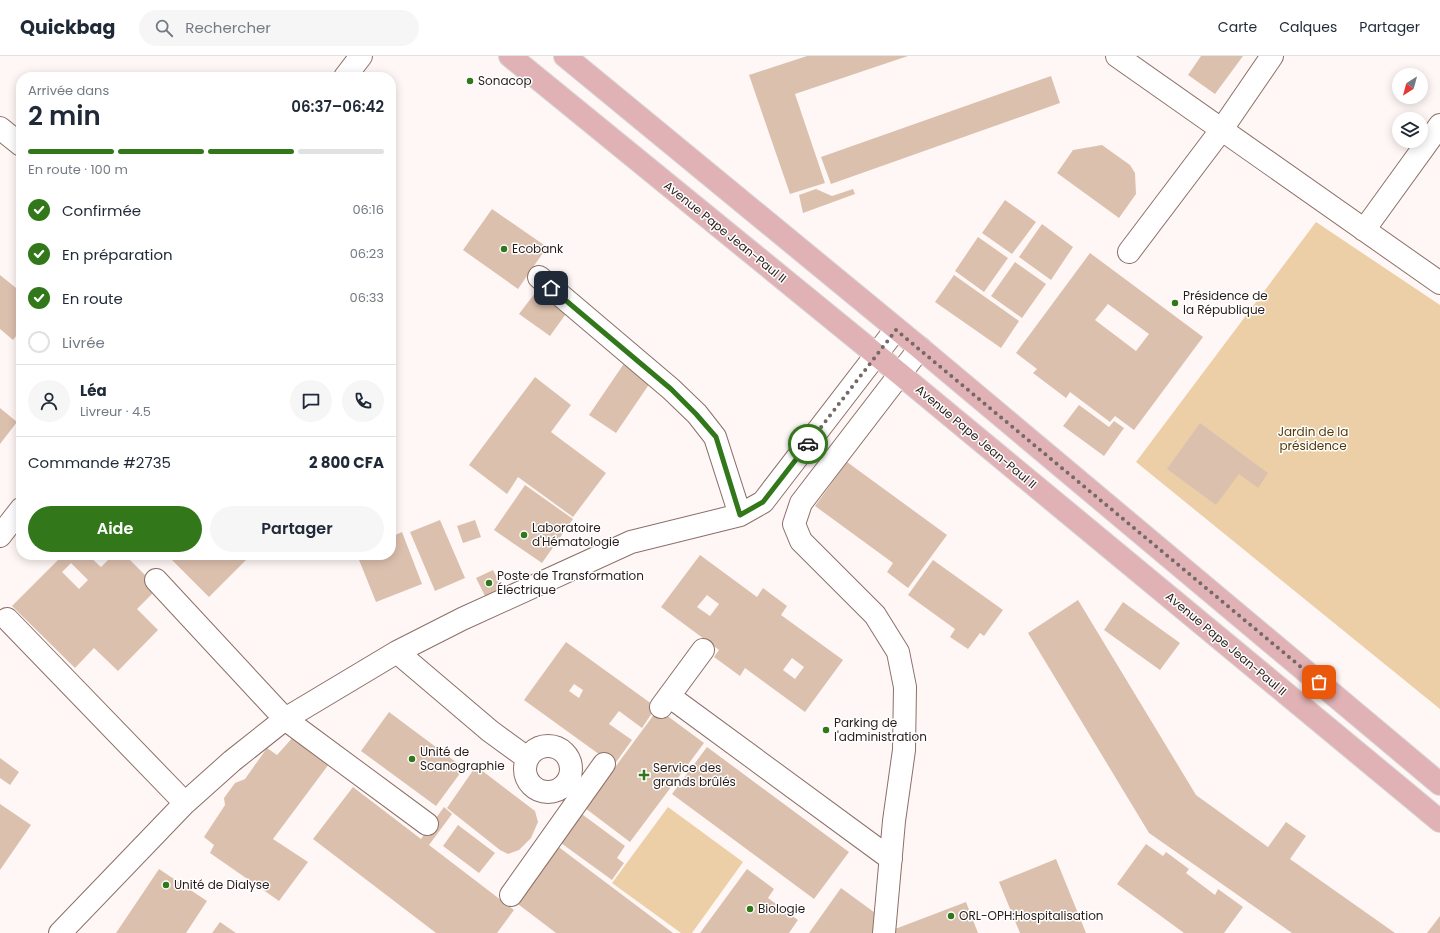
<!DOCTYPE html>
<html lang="fr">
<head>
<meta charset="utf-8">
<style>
	body { margin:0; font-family:Poppins,sans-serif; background:#f6f6f7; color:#1f2937; height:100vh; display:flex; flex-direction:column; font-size:15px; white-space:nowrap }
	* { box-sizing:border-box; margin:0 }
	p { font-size:13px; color:#747a83 }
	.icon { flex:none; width:22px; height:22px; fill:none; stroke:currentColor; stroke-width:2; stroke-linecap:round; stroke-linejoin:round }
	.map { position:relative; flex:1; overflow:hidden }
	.drawer { position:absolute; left:16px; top:16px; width:380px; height:488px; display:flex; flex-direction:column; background:#fff; border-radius:16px; box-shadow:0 2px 10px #0003 }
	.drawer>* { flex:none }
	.needle { width:26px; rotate:216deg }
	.controls { position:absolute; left:1392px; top:12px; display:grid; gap:8px }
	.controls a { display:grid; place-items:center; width:36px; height:36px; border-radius:50%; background:#fff; box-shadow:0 2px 10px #0003; font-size:20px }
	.pin { position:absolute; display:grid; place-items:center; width:34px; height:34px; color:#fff; margin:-17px; border-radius:8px; box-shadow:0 2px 6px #0006 }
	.courier { position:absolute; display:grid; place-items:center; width:40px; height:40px; margin:-20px; border:3px solid #32781a; border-radius:50%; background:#fff; color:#222; box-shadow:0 1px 5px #0007 }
	.headline em { font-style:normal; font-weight:600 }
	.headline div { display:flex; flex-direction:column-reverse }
	.headline { display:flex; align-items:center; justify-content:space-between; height:68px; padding:0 12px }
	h1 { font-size:26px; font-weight:600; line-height:30px }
	.bar { display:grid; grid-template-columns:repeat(4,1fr); gap:6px 4px; align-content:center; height:48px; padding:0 12px }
	.bar i { height:5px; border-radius:3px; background:#e0e1e3 }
	.bar .on { background:#32781a }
	.bar p { grid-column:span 4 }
	.line { display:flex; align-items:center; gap:10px; padding:0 12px; border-top:1px solid #e0e1e3 }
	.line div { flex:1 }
	.round { display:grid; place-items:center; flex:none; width:42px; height:42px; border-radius:21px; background:#f6f6f7 }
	ol { padding:0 12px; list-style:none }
	li { display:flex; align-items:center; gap:12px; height:44px }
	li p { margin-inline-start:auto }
	li .icon { padding:4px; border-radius:50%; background:#32781a; color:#fff; stroke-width:4 }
	li:last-child { color:#747a83 }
	li i { width:22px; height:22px; border:2px solid #e0e1e3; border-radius:50% }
	.primary-button { display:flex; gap:8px; margin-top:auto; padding:8px 12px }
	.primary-button a { flex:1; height:46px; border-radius:24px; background:#32781a; color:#fff; font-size:16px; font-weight:600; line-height:46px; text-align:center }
	.primary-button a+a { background:#f6f6f7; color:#1f2937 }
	header { display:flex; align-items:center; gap:24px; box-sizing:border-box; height:56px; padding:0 20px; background:#fff; border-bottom:1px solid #e0e1e3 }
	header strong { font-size:19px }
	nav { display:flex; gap:22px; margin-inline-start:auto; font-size:14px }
	.search { width:280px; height:36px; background:#f6f6f7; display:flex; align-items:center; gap:10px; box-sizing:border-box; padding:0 14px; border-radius:22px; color:#747a83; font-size:15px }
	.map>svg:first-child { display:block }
</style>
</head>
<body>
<header>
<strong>Quickbag</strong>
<div class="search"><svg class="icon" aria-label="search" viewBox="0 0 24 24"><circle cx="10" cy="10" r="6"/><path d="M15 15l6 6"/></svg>Rechercher</div>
<nav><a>Carte</a><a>Calques</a><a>Partager</a></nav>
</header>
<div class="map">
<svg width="1440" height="877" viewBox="0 0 1440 877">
	<rect width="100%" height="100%" fill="#fef7f5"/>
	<path fill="#eccfa6" d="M1316,166L1440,249V653L1136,406Z
		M668,751L743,806L692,877H681L612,827Z"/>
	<path fill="#dcc0ae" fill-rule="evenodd" d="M807,0H908L795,38L825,127L790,138L749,19Z
		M1201,0H1243L1215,38L1188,19Z
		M1051,20L1060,47L831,128L821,101Z
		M1102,89L1130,109L1135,117L1136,138L1119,162L1057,117L1073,94Z
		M816,133L832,140L853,133L855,138L803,157L799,139Z
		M1005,144L1036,166L1012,198L982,177Z
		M492,153L547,191L518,233L463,194Z
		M1042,168L1073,191L1051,224L1019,201Z
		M978,181L1008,202L984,236L955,215Z
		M1090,197L1203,281L1134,374L1115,360L1110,366L1070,336L1066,342L1033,317L1037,313L1016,297ZM1108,248L1149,278L1136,295L1095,264Z
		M1015,206L1046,228L1022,262L991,240Z
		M0,219L21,236V274L13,284L0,273Z
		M954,219L1019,265L1001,292L935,246Z
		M538,233L568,255L550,280L519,258Z
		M625,306L652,324L616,377L589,359Z
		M535,321L571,349L551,376L606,417L573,461L518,421L507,438L469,409Z
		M1079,349L1109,371L1114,365L1124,372L1104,400L1063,370Z
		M0,352L17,366L0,388Z
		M1200,367L1268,417L1258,432L1239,418L1216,449L1167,413Z
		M847,406L947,479L908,532L887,516L893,507L815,450Z
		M525,429L573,463L542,507L494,474Z
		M440,464L465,522L435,535L410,476Z
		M475,464L481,481L463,487L457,470Z
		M402,476L422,528L376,546L357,499H391V481Z
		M63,499H88L101,511L111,501L109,499H125L158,532L137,553L158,574L118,615L94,592L75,612L12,550ZM71,507L88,524L79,533L62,516Z
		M167,499H241L246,504L209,541Z
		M700,499L757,541L763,532L787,550L781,559L843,604L805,656L745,612L740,620L714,601L719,594L661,551ZM707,539L719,548L710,560L697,551ZM792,602L804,611L795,623L783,614Z
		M933,504L1003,554L984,580L980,577L968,593L950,581L955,573L908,539Z
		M493,514L502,532L485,540L476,522Z
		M1078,544L1196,739L1268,791L1286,766L1306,780L1290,803L1395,877H1292L1149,777L1028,577Z
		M1123,546L1180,587L1160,614L1104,574Z
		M566,586L656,651L642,672L619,655L609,668L632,684L614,709L524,644ZM574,628L583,634L579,642L569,635Z
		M658,653L704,687L630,786L585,752Z
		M389,656L464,712L436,750L361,695Z
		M295,679L332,704L273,783L308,806L279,845L210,797L214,789L204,781L225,749L224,742L235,727L245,723L267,692L277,699Z
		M707,691L849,796L814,843L672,738Z
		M0,702L19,716L10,729L0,722Z
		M476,710L535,755L538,766L531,782L519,794L508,798L500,794L447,752Z
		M353,731L421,783L444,751L452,758L429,789L514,854L497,877H436L313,783Z
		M0,748L31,769L0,814Z
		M575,753L625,790L617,802L624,807L612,824L554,782Z
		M458,769L495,797L479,817L443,790Z
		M1146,788L1163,800L1166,796L1189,813L1186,817L1215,839L1218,833L1243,851L1224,877H1184L1117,828Z
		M556,789L673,877H556L514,845Z
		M1056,803L1086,877H1020L999,826Z
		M159,813L207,845L186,877H116Z
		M747,813L774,833L768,842L798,864L789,877H700Z
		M841,832L882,862L872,877H809Z
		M966,846L978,877H896L895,873Z
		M1440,860V877H1427Z
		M220,866L236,877H212Z"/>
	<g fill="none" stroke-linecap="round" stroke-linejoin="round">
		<defs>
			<path id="minor" d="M1117,0L1440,227
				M345,21L361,0
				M0,72L21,89
				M1364,174L1440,69
				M1129,196L1222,73L1272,0
				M539,221L671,333L697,358L715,381L740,459
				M0,480L21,453
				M156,524L285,663L427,768
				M7,563L185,747
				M397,596L490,675L527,702
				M669,640L891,803
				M661,651L703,594
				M525 713a23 23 0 1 1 46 0a23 23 0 1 1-46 0Z
				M511,839L604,708
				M60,877L185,747L232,705L285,663L397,596L462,563L631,486L740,459L763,446L896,273
				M884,877L894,765L904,694L905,631L898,596L875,559L801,485L794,468L801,447L920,292"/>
			<path id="major" d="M510,0L900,318L1440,765
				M565,0L920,292L1440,728"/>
		</defs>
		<use href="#minor" stroke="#8d6f68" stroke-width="24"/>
		<use href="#major" stroke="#d8d6d6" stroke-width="24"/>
		<use href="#minor" stroke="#fff" stroke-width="22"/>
		<use href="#major" stroke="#e0b2b6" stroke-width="22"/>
	</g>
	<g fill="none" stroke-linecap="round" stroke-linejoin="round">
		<path stroke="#746967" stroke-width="4" stroke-dasharray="0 7.2" d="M808,388L896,274L1319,626"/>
		<path stroke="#32781a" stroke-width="5" d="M551,232L671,333L696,358L716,381L740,459L763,446L808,388"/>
	</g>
	<g fill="#32781a" stroke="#fff" stroke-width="1.5">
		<circle cx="470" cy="25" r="4"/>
		<circle cx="504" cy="193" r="4"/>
		<circle cx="1175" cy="247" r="4"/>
		<circle cx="524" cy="479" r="4"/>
		<circle cx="489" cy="527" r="4"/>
		<circle cx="826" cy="674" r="4"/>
		<circle cx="412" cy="703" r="4"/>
		<path d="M642 713h4v4h4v4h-4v4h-4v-4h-4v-4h4z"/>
		<circle cx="166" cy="829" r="4"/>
		<circle cx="750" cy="853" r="4"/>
		<circle cx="951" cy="860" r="4"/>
	</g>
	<g text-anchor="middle" stroke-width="3" stroke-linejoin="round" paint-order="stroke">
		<g font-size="12" fill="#291d1a" stroke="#fff" text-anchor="start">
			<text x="478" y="29">Sonacop</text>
			<text x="512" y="197">Ecobank</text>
			<text x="1183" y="244">Présidence de<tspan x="1183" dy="14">la République</tspan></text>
			<text x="532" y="476">Laboratoire<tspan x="532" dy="14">d'Hématologie</tspan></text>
			<text x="497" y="524">Poste de Transformation<tspan x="497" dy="14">Électrique</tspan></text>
			<text x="834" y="671">Parking de<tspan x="834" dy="14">l'administration</tspan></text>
			<text x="420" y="700">Unité de<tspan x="420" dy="14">Scanographie</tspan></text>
			<text x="653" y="716">Service des<tspan x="653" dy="14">grands brûlés</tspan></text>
			<text x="174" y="833">Unité de Dialyse</text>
			<text x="758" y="857">Biologie</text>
			<text x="959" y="864">ORL-OPH:Hospitalisation</text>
		</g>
		<g font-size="12" fill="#291d1a" stroke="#fff">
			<text transform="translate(725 176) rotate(39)" y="4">Avenue Pape Jean-Paul II</text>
			<text transform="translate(976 381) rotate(40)" y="4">Avenue Pape Jean-Paul II</text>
			<text transform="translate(1226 588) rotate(40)" y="4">Avenue Pape Jean-Paul II</text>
		</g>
		<g font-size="12" fill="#543908" stroke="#fff">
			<text x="1313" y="380">Jardin de la<tspan x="1313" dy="14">présidence</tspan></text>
		</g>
	</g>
</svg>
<div class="controls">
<a><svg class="needle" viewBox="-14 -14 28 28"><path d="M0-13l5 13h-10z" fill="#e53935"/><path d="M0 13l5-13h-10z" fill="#747a83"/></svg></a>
<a><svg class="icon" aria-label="layers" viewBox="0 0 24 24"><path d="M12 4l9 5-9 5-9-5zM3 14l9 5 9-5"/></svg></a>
</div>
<div class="pin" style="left:1319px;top:626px;background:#ea580c"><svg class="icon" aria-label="bag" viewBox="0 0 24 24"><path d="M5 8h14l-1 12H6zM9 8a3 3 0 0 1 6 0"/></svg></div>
<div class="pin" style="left:551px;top:232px;background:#1f2937"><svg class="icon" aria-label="home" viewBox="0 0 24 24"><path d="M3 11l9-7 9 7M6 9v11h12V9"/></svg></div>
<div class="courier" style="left:808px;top:388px"><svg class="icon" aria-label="car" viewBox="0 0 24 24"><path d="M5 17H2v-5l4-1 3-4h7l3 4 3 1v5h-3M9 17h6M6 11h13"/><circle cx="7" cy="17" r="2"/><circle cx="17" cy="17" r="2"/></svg></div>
<section class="drawer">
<div class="headline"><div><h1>2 min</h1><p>Arrivée dans</p></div><em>06:37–06:42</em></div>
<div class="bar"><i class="on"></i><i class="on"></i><i class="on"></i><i></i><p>En route · 100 m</p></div>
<ol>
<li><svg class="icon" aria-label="check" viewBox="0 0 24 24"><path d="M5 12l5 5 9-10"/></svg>Confirmée<p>06:16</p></li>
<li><svg class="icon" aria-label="check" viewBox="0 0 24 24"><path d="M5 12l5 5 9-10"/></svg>En préparation<p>06:23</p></li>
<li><svg class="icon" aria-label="check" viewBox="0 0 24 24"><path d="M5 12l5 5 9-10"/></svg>En route<p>06:33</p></li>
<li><i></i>Livrée</li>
</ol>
<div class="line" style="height:72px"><a class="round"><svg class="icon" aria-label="person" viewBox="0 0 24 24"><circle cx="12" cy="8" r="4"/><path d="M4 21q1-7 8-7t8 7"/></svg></a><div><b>Léa</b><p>Livreur · 4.5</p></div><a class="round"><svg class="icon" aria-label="chat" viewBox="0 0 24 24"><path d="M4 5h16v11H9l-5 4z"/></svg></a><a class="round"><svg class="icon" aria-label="phone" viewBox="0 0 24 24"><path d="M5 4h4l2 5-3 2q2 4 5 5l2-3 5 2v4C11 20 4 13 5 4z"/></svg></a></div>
<div class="line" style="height:52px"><div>Commande #2735</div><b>2 800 CFA</b></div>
<div class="primary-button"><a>Aide</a><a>Partager</a></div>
</section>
</div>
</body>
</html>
